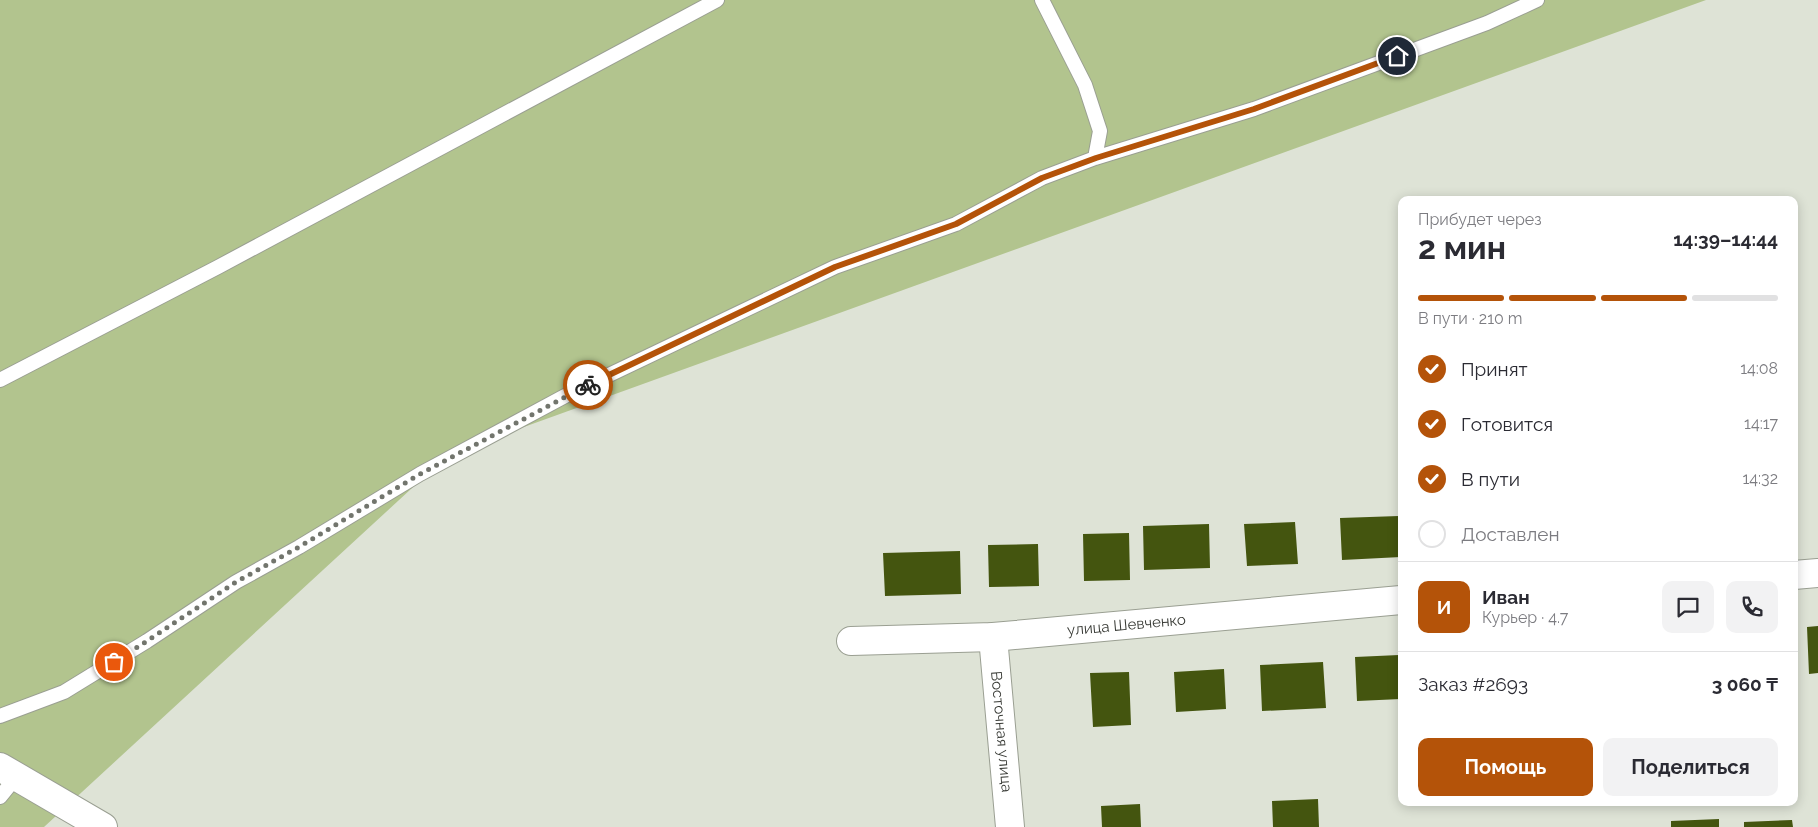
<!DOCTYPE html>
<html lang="ru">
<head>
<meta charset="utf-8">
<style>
	body { margin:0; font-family:Raleway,sans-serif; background:#f2f2f3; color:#2b2b33; height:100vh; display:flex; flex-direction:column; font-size:19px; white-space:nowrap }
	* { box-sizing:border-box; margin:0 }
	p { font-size:16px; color:#7c7c81 }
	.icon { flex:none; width:28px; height:28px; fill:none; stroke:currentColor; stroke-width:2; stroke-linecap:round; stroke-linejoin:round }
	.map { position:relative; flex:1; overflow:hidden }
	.sheet { position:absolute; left:1398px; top:196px; width:400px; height:610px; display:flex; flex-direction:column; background:#fff; border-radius:10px; box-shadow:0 2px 12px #0003 }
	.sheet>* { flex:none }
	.pin { position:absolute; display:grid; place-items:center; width:42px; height:42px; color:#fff; margin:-21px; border:2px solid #fff; border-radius:50%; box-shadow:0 1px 5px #0007 }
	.courier { position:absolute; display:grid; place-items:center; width:50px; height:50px; margin:-25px; border:4px solid #b45309; border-radius:50%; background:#fff; color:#222; box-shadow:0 1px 6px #0007 }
	.headline em { font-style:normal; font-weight:700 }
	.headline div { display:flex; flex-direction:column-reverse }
	.headline { display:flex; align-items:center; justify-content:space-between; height:85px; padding:0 20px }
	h1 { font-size:32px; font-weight:700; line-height:38px }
	.bar { display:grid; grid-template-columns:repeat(4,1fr); gap:8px 5px; align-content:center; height:60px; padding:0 20px }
	.bar i { height:6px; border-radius:4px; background:#e1e1e2 }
	.bar .on { background:#b45309 }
	.bar p { grid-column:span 4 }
	.line { display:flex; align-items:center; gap:12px; padding:0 20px; border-top:1px solid #e1e1e2 }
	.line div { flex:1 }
	.round { display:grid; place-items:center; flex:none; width:52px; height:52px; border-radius:10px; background:#f2f2f3 }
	ol { padding:0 20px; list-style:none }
	li { display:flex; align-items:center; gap:15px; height:55px }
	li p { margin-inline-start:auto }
	li .icon { padding:5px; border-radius:50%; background:#b45309; color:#fff; stroke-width:4 }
	li:last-child { color:#7c7c81 }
	li i { width:28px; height:28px; border:2px solid #e1e1e2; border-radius:50% }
	.cta { display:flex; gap:10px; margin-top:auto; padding:10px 20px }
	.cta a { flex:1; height:58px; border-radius:10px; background:#b45309; color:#fff; font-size:20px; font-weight:700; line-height:58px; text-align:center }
	.cta a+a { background:#f2f2f3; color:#2b2b33 }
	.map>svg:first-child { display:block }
</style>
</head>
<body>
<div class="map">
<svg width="1818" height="827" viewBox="0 0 1818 827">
	<rect width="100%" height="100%" fill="#dee3d6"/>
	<path fill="#b2c48e" d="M0,0H1706L449,454L44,827H0Z"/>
	<path fill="#44550f" d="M1794,494H1796L1798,533L1794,534Z
		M1399,516L1401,557L1342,560L1340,518Z
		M1295,522L1298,564L1247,566L1244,524Z
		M1209,524L1210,568L1144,570L1143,526Z
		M1129,533L1130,580L1084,581L1083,534Z
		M1038,544L1039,586L989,587L988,545Z
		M960,551L961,594L885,596L883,553Z
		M1818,626V673L1809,674L1807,627Z
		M1399,655L1401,699L1357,701L1355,657Z
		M1323,662L1326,708L1262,711L1260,665Z
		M1224,669L1226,709L1176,712L1174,672Z
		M1129,672L1131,725L1093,727L1090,673Z
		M1318,799L1319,827H1273L1272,801Z
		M1140,804L1141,827H1102L1101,806Z
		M1719,819V827H1671V821Z
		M1792,820L1793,827H1744V822Z"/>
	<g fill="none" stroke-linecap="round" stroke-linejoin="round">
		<defs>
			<path id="lane" d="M1042,0L1085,85L1100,131L1095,158
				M0,380L218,267L717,0
				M0,716L64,692L147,641L236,582L299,547L420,474L565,396L835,267L956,224L1042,178L1095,158L1254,109L1487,23L1537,0
				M0,797L17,776"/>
			<g id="street">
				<path d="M1794,575L1818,573"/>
				<path id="s1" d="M993,637L1010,827"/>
				<path id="s2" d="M851,641L993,637L1401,600"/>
				<path d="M0,767L103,827"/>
			</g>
		</defs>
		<use href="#lane" stroke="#9a9f92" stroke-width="16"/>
		<use href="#street" stroke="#9a9f92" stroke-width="30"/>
		<use href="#lane" stroke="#fff" stroke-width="14"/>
		<use href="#street" stroke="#fff" stroke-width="28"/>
	</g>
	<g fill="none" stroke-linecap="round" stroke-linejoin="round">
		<path stroke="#72756d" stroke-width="5" stroke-dasharray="0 9" d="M114,662L147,641L236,582L299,547L420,474L588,385"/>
		<path stroke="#b45309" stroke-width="6" d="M588,385L835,267L956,224L1042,178L1096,158L1254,109L1397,56"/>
	</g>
	<g text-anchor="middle" stroke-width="5" stroke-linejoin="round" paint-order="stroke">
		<g font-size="15" fill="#383a35" stroke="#fff">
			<text dy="5" stroke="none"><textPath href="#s2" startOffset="276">улица Шевченко</textPath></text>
			<text dy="5" stroke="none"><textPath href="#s1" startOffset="95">Восточная улица</textPath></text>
		</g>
	</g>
</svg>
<div class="pin" style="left:114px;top:662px;background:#ea580c"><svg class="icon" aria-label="bag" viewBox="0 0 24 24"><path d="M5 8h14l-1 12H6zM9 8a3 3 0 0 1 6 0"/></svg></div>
<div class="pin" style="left:1397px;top:56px;background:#1f2937"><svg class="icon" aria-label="home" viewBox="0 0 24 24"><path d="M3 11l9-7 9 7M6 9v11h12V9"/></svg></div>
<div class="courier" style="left:588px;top:385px"><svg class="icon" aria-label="bike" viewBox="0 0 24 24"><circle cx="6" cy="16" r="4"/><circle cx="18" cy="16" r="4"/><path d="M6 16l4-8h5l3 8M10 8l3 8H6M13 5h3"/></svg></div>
<section class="sheet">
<div class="headline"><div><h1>2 мин</h1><p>Прибудет через</p></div><em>14:39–14:44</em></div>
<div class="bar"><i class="on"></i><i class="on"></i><i class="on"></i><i></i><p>В пути · 210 m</p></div>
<ol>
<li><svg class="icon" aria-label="check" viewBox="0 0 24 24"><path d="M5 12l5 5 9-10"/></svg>Принят<p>14:08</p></li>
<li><svg class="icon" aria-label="check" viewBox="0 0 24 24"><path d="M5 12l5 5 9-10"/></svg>Готовится<p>14:17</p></li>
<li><svg class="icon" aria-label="check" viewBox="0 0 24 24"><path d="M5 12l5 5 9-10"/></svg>В пути<p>14:32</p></li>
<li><i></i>Доставлен</li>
</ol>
<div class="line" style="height:90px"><b class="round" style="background:#b45309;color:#fff">И</b><div><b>Иван</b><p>Курьер · 4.7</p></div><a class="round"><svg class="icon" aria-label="chat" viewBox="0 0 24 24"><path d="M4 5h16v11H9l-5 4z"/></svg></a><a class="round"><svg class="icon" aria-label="phone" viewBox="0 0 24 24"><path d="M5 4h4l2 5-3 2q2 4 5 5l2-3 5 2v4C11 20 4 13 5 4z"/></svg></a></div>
<div class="line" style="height:65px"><div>Заказ #2693</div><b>3 060 ₸</b></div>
<div class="cta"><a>Помощь</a><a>Поделиться</a></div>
</section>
</div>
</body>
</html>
